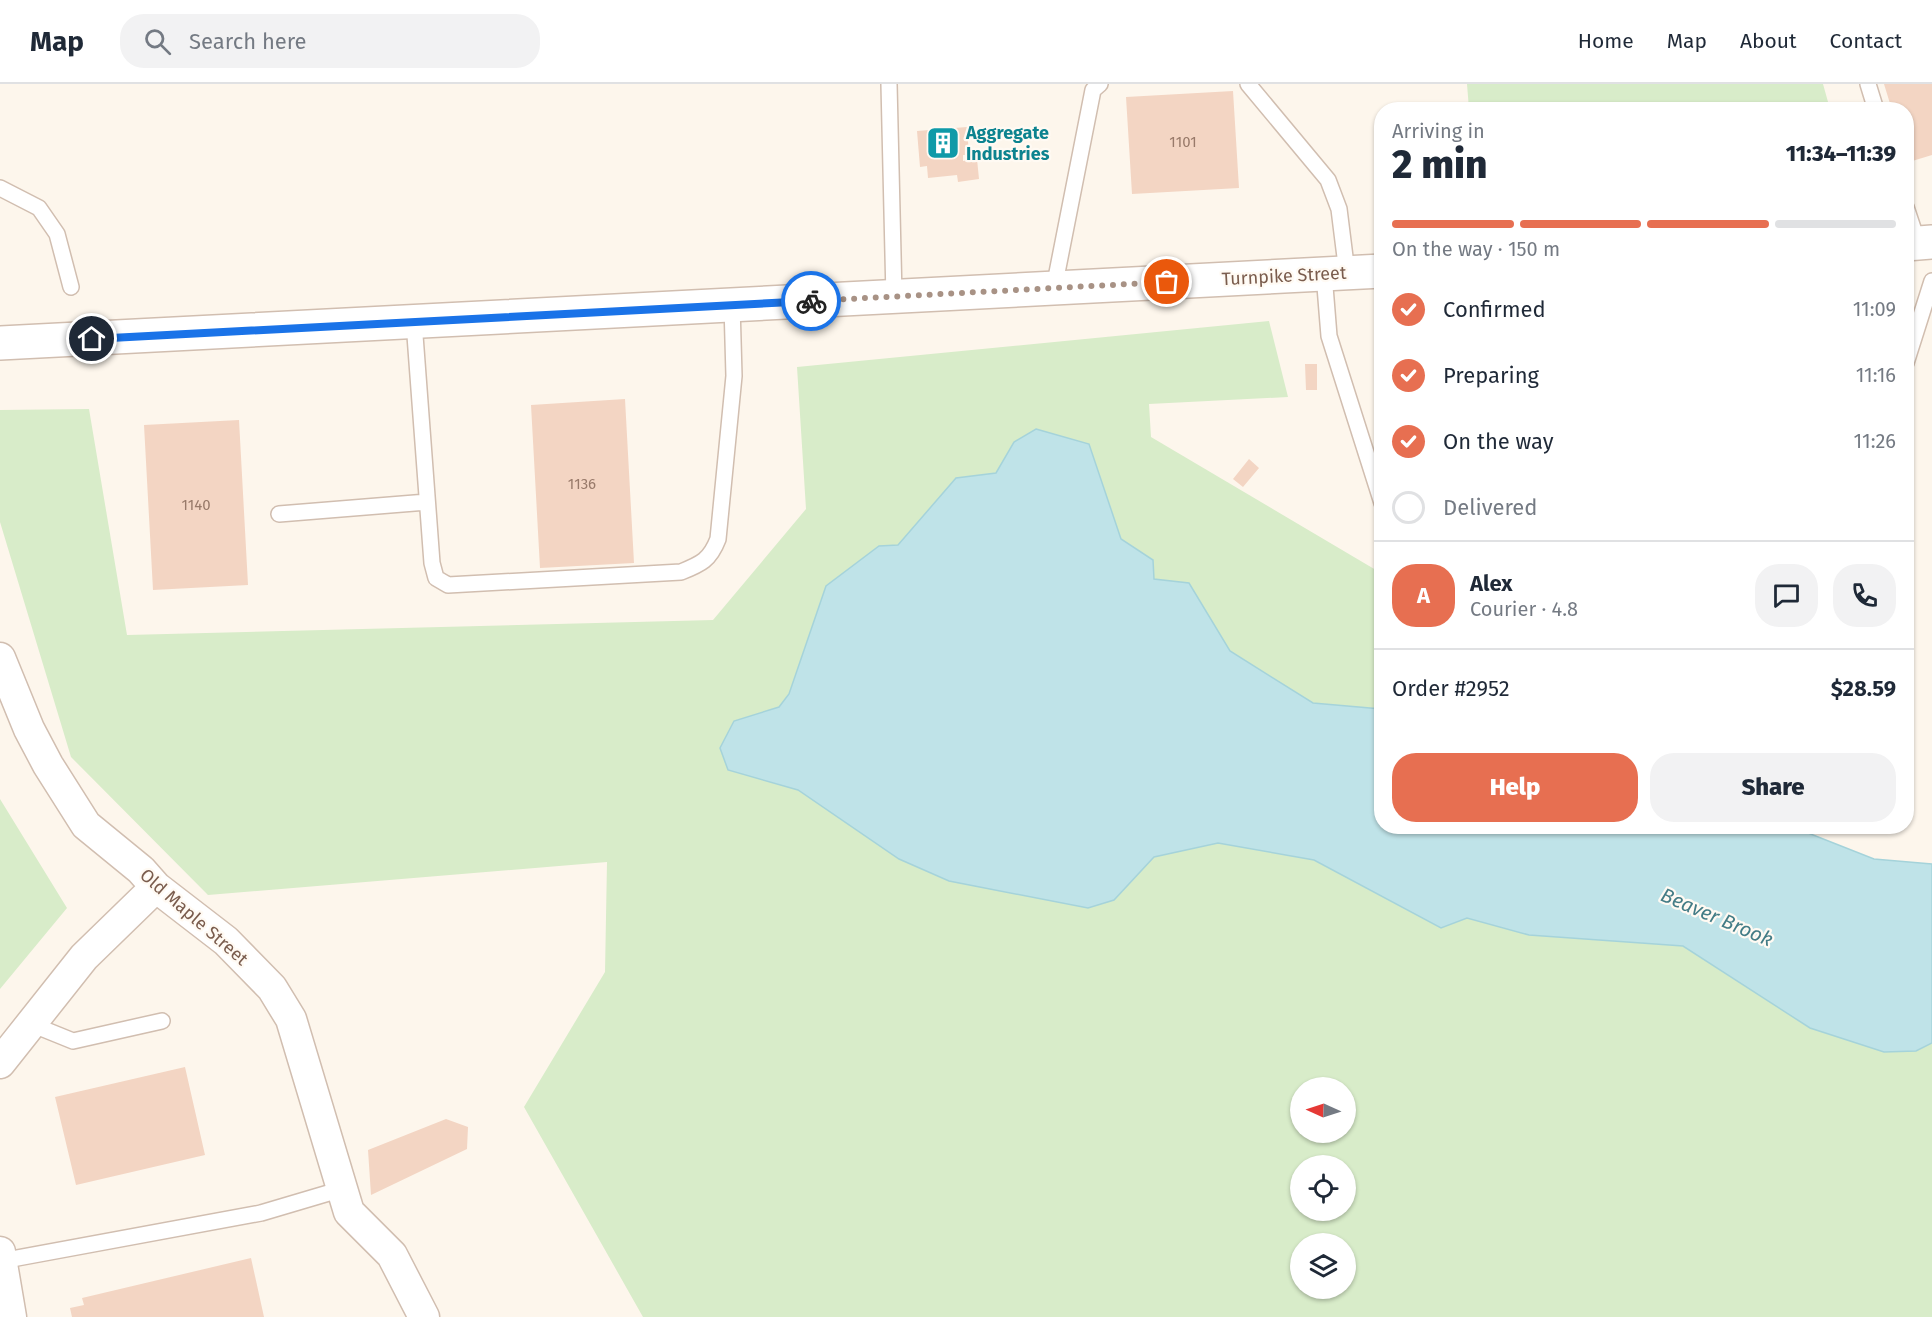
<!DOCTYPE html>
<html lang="en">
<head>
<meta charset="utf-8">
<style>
	body { margin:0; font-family:"Fira Sans",sans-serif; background:#f2f2f3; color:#1f2937; height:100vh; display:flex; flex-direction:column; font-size:22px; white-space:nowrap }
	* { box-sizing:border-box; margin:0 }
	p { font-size:20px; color:#747a83 }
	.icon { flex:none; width:33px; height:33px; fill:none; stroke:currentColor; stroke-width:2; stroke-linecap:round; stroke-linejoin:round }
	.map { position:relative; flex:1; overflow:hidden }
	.drawer { position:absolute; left:1374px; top:18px; width:540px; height:732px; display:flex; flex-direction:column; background:#fff; border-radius:24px; box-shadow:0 2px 4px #0004 }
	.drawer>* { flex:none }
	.needle { width:39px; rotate:273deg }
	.fabs { position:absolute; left:1290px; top:993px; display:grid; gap:12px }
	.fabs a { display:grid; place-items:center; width:66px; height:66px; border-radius:50%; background:#fff; box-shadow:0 2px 4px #0004; font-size:30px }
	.pin { position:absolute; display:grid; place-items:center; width:51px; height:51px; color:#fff; margin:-26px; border:3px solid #fff; border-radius:50%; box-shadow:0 2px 6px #0007 }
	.courier { position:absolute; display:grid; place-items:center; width:60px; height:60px; margin:-30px; border:4px solid #1a73e8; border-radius:50%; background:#fff; color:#222; box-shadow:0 2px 8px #0007 }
	.summary em { font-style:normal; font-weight:800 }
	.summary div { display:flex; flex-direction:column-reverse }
	.summary { display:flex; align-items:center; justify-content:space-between; height:102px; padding:0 18px }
	h1 { font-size:39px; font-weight:800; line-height:45px }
	.bar { display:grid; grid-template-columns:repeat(4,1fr); gap:9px 6px; align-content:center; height:72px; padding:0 18px }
	.bar i { height:8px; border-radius:4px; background:#e0e1e3 }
	.bar .current { background:#e76f51 }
	.bar p { grid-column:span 4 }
	.line { display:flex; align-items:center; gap:15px; padding:0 18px; border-top:2px solid #e0e1e3 }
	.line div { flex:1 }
	.round { display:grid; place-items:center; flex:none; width:63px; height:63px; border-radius:24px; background:#f2f2f3 }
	ol { padding:0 18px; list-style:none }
	li { display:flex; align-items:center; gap:18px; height:66px }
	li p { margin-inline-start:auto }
	li .icon { padding:6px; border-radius:50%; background:#e76f51; color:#fff; stroke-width:4 }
	li:last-child { color:#747a83 }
	li i { width:33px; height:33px; border:3px solid #e0e1e3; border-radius:50% }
	.action { display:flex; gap:12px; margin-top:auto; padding:12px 18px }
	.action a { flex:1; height:69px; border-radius:24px; background:#e76f51; color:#fff; font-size:24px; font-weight:800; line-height:69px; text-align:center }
	.action a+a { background:#f2f2f3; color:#1f2937 }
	header { display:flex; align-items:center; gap:36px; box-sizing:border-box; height:84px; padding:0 30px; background:#fff; border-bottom:2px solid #e0e1e3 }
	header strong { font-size:28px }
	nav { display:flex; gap:33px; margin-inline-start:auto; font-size:21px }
	.search { width:420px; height:54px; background:#f2f2f3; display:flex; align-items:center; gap:15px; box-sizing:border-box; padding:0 21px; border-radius:24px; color:#747a83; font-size:22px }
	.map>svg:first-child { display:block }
</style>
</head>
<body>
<header>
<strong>Map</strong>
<div class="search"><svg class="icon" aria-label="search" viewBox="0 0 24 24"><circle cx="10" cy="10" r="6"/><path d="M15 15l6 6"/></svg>Search here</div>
<nav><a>Home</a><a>Map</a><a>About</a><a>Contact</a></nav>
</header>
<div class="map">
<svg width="1932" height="1233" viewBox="0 0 1932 1233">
	<rect width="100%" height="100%" fill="#fdf6ec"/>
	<path fill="#d8ecc9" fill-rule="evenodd" d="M1467,0H1823L1830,25H1469Z
		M1269,237L1288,313L1149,320L1151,353L1381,489V625L1313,619L1229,567L1189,499L1154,495L1152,476L1121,455L1089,360L1014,358L996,389L956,394L898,461L879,462L826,502L789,610L779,623L734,637L728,685L798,706L899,775L1114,816L1154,773L1218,759L1314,776L1441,844L1467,834L1529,851L1683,862L1810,944L1916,967L1932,959V1233H643L524,1023L605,888L607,778L208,811L71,673L0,438V326L89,325L127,551L713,536L806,425L797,283ZM1300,1004H1346V1048H1300ZM1300,1082H1346V1126H1300ZM1300,1160H1346V1204H1300Z
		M0,715L67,824L0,905Z"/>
	<path fill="#bfe3e8" stroke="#a5d3da" stroke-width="1.5" d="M1036,345L1089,360L1121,455L1153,476L1154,495L1189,499L1230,567L1313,619L1381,625L1382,742L1775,743L1798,745L1874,775L1932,780V959L1916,967L1884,968L1810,944L1683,862L1529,851L1467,834L1441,844L1314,776L1218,759L1154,773L1114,816L1088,824L949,797L899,775L798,706L728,686L720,664L734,637L779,623L789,610L826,502L879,462L898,461L956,394L996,389L1014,358Z"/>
	<path fill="#f3d5c3" d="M1884,0H1932V71L1909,78L1906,71V26H1892Z
		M1233,7L1239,104L1132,110L1126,13Z
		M967,43L969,71H963V77L977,75L979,95L958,98L957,91L928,94L927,82L920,83L917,47Z
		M1305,280H1317V306H1306Z
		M625,315L634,479L540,484L531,321Z
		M239,336L248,501L153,506L144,341Z
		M1249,375L1259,384L1243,403L1233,395Z
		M185,983L205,1071L76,1101L55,1013Z
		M446,1035L468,1043L467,1065L371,1111L368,1066Z
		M251,1174L264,1233H72L70,1224L84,1221L82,1214Z"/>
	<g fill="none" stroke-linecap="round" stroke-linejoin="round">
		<defs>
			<path id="service" d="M889,0L894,213
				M1248,0L1328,96L1339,125L1347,189
				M1868,0L1876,26
				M0,104L39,124L57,150L71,203
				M1906,123L1918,159
				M1324,190L1329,252L1382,419
				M1054,204L1093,6L1100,0
				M414,238L432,479L436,494L448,501L681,488C701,480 710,476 718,455L734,292L732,221
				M1906,279L1932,197
				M279,430L427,418
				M31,940L73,957L162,937
				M1,1177L261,1129L342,1105"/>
			<path id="minor" d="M0,574L29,645L48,681L86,741L141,786L156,803L226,857L272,904L291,935L349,1128L392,1171L424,1233
				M0,979L84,873L156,803
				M0,1168L11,1233"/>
			<path id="tertiary" d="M1906,160L1932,158
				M0,259L1382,187"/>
		</defs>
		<use href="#service" stroke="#d1beb0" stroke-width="18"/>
		<use href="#minor" stroke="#d1beb0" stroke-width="33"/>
		<use href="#tertiary" stroke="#d1beb0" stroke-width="36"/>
		<use href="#service" stroke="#fff" stroke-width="15"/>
		<use href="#minor" stroke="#fff" stroke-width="30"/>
		<use href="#tertiary" stroke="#fff" stroke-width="33"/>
	</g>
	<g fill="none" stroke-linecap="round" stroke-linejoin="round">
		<path stroke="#a89285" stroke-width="6" stroke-dasharray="0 10.8" d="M811,217L1167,198"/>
		<path stroke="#1a73e8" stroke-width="8" d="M92,255L811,217"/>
	</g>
	<defs>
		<symbol id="building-square" viewBox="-11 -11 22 22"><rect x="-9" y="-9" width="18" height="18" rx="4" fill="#0f9aa8" stroke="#fffaf3"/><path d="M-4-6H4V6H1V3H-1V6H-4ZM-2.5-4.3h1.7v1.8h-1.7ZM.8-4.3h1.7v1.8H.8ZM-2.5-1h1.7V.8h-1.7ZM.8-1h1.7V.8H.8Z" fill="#fff"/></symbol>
	</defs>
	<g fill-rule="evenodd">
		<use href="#building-square" x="924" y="40" width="38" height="38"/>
	</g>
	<g text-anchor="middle" stroke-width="4.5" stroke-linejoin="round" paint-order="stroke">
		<g font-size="15" fill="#987a6a">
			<text x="1183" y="63">1101</text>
			<text x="582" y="405">1136</text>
			<text x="196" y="426">1140</text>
		</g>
		<g font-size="18" font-weight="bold" fill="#0d838f" stroke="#fffaf3" text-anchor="start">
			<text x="966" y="55">Aggregate<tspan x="966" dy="21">Industries</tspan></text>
		</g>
		<g font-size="18" fill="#7a5c4d" stroke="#fffaf3">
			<text transform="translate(1284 192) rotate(-3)" y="6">Turnpike Street</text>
			<text transform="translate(194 833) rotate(41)" y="6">Old Maple Street</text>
		</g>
		<g font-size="20" font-style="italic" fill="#437c86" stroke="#fffaf3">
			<text transform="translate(1717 833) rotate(23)" y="7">Beaver Brook</text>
		</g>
	</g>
</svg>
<div class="fabs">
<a><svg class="needle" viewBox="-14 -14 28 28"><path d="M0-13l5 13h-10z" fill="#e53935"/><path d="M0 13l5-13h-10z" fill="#747a83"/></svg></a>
<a><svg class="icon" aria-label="locate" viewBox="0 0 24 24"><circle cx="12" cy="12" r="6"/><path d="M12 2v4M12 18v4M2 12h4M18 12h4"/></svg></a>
<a><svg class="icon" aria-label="layers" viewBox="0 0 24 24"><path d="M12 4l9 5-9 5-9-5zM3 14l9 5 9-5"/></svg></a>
</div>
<div class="pin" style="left:1167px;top:198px;background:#ea580c"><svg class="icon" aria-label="bag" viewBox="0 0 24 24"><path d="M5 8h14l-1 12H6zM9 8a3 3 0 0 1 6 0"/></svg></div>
<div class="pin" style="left:92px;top:255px;background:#1f2937"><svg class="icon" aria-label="home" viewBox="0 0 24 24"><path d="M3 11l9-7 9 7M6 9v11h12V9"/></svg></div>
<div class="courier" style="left:811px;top:217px"><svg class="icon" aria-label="bike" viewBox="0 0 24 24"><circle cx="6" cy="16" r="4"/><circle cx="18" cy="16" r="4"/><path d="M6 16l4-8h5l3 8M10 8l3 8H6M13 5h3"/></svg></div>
<section class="drawer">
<div class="summary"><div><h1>2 min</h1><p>Arriving in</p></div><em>11:34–11:39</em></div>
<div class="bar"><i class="current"></i><i class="current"></i><i class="current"></i><i></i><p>On the way · 150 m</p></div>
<ol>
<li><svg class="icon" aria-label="check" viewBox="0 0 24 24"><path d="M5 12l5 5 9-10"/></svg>Confirmed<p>11:09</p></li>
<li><svg class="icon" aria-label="check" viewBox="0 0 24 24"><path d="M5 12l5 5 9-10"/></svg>Preparing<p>11:16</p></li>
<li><svg class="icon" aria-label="check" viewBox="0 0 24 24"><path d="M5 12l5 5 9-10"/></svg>On the way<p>11:26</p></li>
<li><i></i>Delivered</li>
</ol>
<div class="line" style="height:108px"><b class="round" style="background:#e76f51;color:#fff">A</b><div><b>Alex</b><p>Courier · 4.8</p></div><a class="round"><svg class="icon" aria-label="chat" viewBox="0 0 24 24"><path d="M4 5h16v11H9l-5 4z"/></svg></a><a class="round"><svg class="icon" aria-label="phone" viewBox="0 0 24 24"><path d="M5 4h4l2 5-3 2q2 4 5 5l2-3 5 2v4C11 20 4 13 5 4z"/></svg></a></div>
<div class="line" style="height:78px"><div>Order #2952</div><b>$28.59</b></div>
<div class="action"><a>Help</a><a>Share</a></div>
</section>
</div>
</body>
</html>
